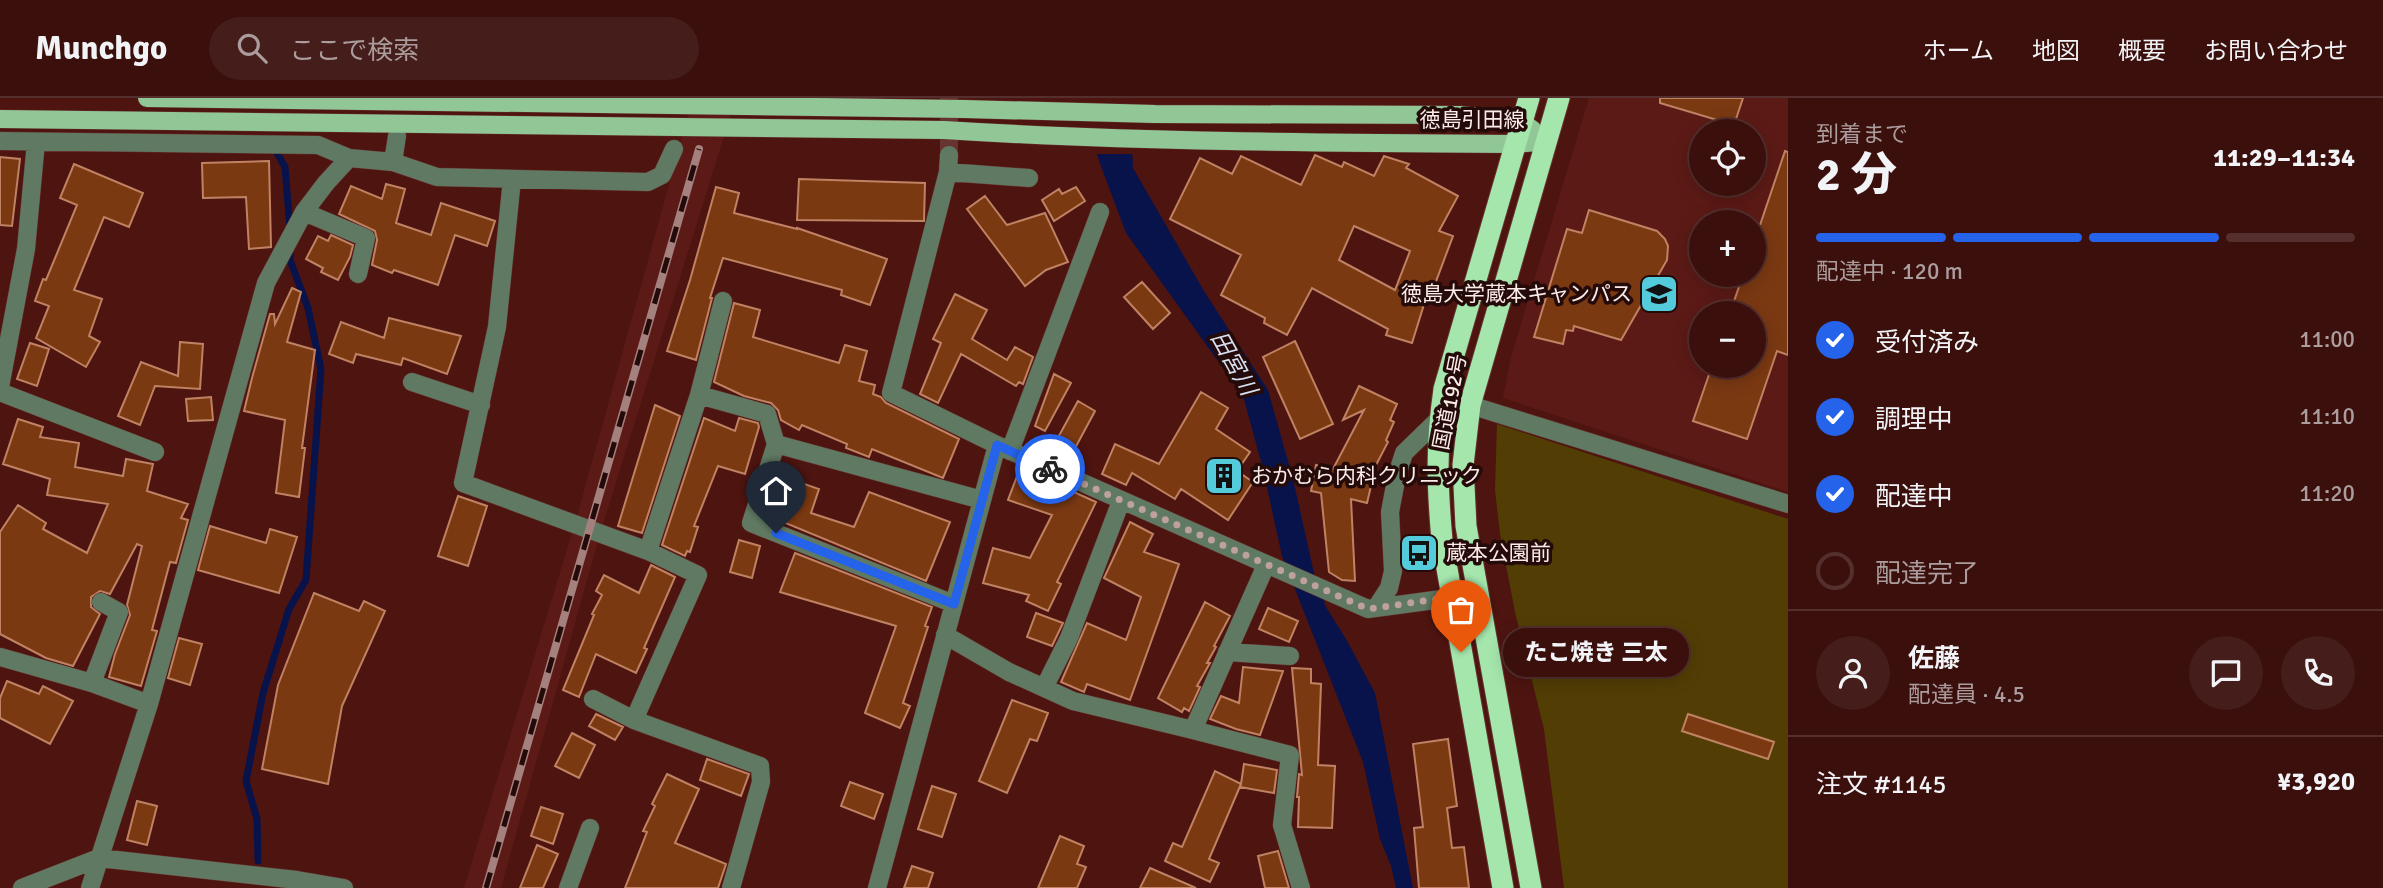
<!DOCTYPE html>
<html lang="ja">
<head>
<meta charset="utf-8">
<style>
	body { margin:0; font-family:Signika,"Noto Sans JP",sans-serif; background:#451d1a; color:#f1f3f6; height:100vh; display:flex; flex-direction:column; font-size:26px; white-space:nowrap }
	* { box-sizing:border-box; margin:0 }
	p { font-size:23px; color:#ab9c9d }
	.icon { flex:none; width:38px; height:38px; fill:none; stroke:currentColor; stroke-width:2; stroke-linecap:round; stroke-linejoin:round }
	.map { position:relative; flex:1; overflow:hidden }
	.sheet { display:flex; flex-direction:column; background:#3a0f0c; width:595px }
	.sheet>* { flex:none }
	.tools { position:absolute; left:1689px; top:21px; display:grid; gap:14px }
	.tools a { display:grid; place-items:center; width:77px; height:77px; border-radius:50%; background:#3a0f0c; box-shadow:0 4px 18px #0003,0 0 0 2px #542f2d; font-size:35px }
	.pin { position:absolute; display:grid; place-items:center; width:60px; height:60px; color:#fff; margin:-72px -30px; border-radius:50% 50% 50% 0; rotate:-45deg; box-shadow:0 0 7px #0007 }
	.pin .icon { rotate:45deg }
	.courier { position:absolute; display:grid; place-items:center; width:70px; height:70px; margin:-35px; border:5px solid #2563eb; border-radius:50%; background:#fff; color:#222; box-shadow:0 2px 9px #0007 }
	.bubble { position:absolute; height:49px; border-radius:24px; background:#3a0f0c; box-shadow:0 4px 18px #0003,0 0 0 2px #542f2d; font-size:23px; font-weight:800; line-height:49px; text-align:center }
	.headline em { font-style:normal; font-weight:800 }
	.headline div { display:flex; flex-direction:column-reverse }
	.headline { display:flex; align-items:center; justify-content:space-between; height:119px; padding:0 28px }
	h1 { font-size:46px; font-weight:800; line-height:52px }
	.bar { display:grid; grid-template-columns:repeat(4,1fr); gap:10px 7px; align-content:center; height:84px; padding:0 28px }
	.bar i { height:9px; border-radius:5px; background:#542f2d }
	.bar .active { background:#2563eb }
	.bar p { grid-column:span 4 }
	.line { display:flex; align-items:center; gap:18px; padding:0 28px; border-top:2px solid #542f2d }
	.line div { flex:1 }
	.round { display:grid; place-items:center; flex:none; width:74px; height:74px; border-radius:37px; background:#451d1a }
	ol { padding:0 28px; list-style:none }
	li { display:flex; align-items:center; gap:21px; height:77px }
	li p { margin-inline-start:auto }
	li .icon { padding:7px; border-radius:50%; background:#2563eb; color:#fff; stroke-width:4 }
	li:last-child { color:#ab9c9d }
	li i { width:38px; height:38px; border:4px solid #542f2d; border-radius:50% }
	header { display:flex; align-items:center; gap:42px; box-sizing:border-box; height:98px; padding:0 35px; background:#3a0f0c; border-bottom:2px solid #542f2d }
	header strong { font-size:33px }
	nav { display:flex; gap:38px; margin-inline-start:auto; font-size:24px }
	.search { width:490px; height:63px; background:#451d1a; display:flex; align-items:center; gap:18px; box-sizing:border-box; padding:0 24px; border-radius:38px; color:#ab9c9d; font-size:26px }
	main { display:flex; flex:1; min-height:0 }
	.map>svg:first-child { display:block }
</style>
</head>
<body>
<header>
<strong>Munchgo</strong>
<div class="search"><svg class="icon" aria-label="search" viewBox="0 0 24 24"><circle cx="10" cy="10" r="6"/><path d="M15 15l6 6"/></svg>ここで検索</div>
<nav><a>ホーム</a><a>地図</a><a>概要</a><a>お問い合わせ</a></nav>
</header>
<main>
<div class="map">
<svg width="1788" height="790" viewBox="0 0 1788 790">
	<rect width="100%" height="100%" fill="#4e1410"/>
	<path fill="#5c1a16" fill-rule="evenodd" d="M693,0H736L600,436L501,790H464L577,418Z
		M1589,0H1788V394L1503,300L1511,259ZM1701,33H1754V86H1701ZM1701,124H1754V177H1701ZM1701,215H1754V268H1701Z"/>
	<path fill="#523e05" d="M1497,326L1788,421V790H1564L1544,631L1515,514L1500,436L1495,392Z"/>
	<path fill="#08134b" d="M1082,0H1130L1133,70L1204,193L1268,292L1293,381L1314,475L1326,509L1346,541L1375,595L1413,790H1396L1391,768L1380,741L1363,664L1282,458L1262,367L1243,298L1126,135L1099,63Z"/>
	<path fill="#4e1410" d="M1079,0H1134L1136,56H1093Z"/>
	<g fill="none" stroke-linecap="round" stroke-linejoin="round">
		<path stroke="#08134b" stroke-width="7" d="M277,55L285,69L290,131
			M258,763L257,721L246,683L263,595L289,511L306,482L321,271L308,210L290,162V150"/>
	</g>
	<path fill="#7b3912" stroke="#bf8263" stroke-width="2" fill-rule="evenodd" d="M1660,0H1743L1734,27L1660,5Z
		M1785,53L1788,54V257L1777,253L1747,341L1693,323L1712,268H1754V215H1730L1743,177H1754V145Z
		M1315,57L1342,69L1344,64L1374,78L1384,58L1409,66L1406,70L1458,98L1439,133L1453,138L1435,186L1431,184L1412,245L1386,237L1388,231L1312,190L1287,237L1264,225L1265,220L1221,197L1241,157L1170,121L1200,60L1232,76L1241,58L1301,87ZM1354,128L1410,153L1395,192L1339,162Z
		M0,59L20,61L12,128L0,127Z
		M269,63L271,149L249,151L246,99L203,100L202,65Z
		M74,66L143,95L129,129L104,119L74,192L102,201L89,238L100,244L86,269L36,240L49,208L35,203L43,181L46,182L77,107L60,100Z
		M799,81L925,85L924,123L797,122Z
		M386,86L405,91L396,125L431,137L441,105L495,123L487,148L455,137L438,187L394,172L392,175L372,167L377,142L375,133L339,116L351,88L382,101Z
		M716,89L739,95L734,115L797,131V130L887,161L870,207L841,197L842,192L723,160L710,200H712L696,262L667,253L690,182Z
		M1076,89L1085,103L1054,123L1042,102L1059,91L1062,96Z
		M985,98L1007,127L1045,115L1068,164L1046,172L1025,188L967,111Z
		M1589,112L1657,133L1665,141L1668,148L1667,162L1621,242L1574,228L1573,233L1566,232L1563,246L1534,239L1567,131L1582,135Z
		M331,137L353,147L350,159L338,182L321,174L323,170L306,161L318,138L328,143Z
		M1142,184L1170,215L1153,231L1124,199Z
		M292,190L301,194L287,244L315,252L302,350H305L299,399L276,395L285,322L244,313L252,280L270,216H274L275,226Z
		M955,196L987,212L972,241L1007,262L1015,249L1033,259L1023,286L1019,284L1016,288L961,256L938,305L920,296L941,245L933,241Z
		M734,205L760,212L753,239L839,265L845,247L867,253L859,283L875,287L873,296L881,299L886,305L959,341L943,380L872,351L869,359L846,350L847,346L802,327L799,332L781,322L778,312L771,305L744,298L714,284Z
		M389,220L461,238L447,276L403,260L401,267L356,256L353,265L329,256L341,224L384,240Z
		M1295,243L1333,326L1300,341L1263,259Z
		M180,244L203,246L200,291L155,288L140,327L118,318L141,264L178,278Z
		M30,245L49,251L37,288L17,281Z
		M1054,276L1071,285L1045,333L1035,328Z
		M1359,288L1397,306L1390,322L1394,324L1386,342L1388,344L1376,367L1367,405L1351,401L1355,483L1342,482L1329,474L1321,395L1311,393L1316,367L1333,371L1364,312L1343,322Z
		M1201,294L1228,310L1216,331L1250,354L1237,373L1253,384L1228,422L1181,391L1175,401L1132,375L1126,387L1102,376L1115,346L1159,366Z
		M211,299L213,322L188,323L186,301Z
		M1078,303L1095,313L1073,354L1055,345Z
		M655,307L680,318L642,435L618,428Z
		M704,320L735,333L739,320L758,325L759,329L745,376L718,368L694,428L698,429L690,454L687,453L685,458L662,447Z
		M18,321L43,329L40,339L79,345L75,369L123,378L126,361L153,366L147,393L188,406L181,420L188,422L176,465L170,464L152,532L157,533L141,588L109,579L115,556L130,517L127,507L142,448L137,446L110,496L100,493L91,499V509L100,516L73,568L46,560L0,536V434L18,407L46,425L43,431L87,455L108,406L47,397L50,381L3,366Z
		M1019,373L1065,390L1096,404L1057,484L1061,486L1048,513L1026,503L1029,497L983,485L993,450L1030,460L1052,417L1008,402Z
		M784,379L819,391L811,415L854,429L869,394L950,424L926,483L766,417L770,401L776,403Z
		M458,398L487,408L468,468L438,458Z
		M1130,424L1153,436L1144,454L1179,466L1130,602L1087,586L1084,594L1061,584L1087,525L1126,542L1141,499L1104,480Z
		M210,428L266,445L270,431L297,439L279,495L198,472Z
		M739,442L760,448L752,480L730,474Z
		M795,455L932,509L925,528L928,529L903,605L910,608L900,630L865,615L896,528L780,494Z
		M651,467L675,479L644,550L647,551L636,575L596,556L579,599L563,592L594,517L592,516L602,497L596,493L604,477L639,495Z
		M314,495L359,513L364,503L385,513L342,608L328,686L262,671L278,587Z
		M1205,504L1230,518L1214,548L1216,549L1207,565H1210L1197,588L1200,589L1189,613L1184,610L1182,614L1158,600Z
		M1268,510L1298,523L1289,544L1259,531Z
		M1036,515L1063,525L1052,548L1027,539Z
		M179,540L202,546L190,587L168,580Z
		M1243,569L1283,573L1260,637L1236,631L1210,621L1221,598L1239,605Z
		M1292,570L1311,571V585L1321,586L1318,667L1335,668L1332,730L1298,729L1299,699H1297L1299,676L1302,677Z
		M7,583L39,596L43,588L73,603L50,646L0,620V600Z
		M1012,602L1048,615L1037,643L1030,641L1007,695L979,683Z
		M596,616L623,629L615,642L589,628Z
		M1688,616L1774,644L1768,661L1682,633Z
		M572,635L595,647L579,680L555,668Z
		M1448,641L1457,708L1447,710L1452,750L1464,749L1469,790H1419L1414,730L1423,729L1413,646Z
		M707,661L749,676L741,698L700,682Z
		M1244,666L1277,672L1274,695L1240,689L1241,686L1209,761L1219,765L1210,784L1165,763L1173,745L1182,749L1215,673L1241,686Z
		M667,676L699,691L675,745L726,766L718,790H625L647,734L643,733L655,708L652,706Z
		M850,684L883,696L874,721L841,708Z
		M932,688L956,696L942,739L918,731Z
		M137,703L157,708L147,747L127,742Z
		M541,709L563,716L553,746L531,738Z
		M1060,738L1084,748L1077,766L1086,769L1077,790H1038Z
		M537,747L558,756L543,790H520Z
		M1278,753L1289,790H1265L1258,758Z
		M912,768L933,775L928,790H904Z
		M1150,770L1196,790H1140Z"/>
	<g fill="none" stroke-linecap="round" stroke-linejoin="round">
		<path stroke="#683430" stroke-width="18" stroke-dasharray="18 9" stroke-linecap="butt" d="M949,57V0"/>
		<defs>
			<path id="minor" d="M0,43L318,47L349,60L393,64L437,79L648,84L662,77L674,51
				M949,57L948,74L891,295L997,347L1368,511L1479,496
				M393,64L397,38
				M948,74L1029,80
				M512,81L497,229L463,385L648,453
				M304,114L366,140L358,176
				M723,203L699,297L767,316L776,346L982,402
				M412,284L481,307
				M0,289L26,151L36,44
				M0,294L155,354
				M1470,307L1788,406
				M776,346L751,425L954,506
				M1010,353L1100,114
				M1376,510L1389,490L1393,473L1390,414L1397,377L1404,355L1440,320
				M945,537L1009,574L1073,603L1193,632L1266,467
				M1227,554L1290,558
				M0,559L92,585L149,606
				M92,585L119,514L101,504
				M1044,590L1069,540L1121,403
				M593,601L634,622L698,477L648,453L699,297
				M634,622L760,668L761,684L731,790
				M1193,632L1290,657L1282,727L1301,790
				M22,790L99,760L297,782L344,790
				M90,790L149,606L266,185L304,114L326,85L349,60
				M568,790L590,730
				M877,790L997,347"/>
			<path id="major" d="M147,0L964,11L1155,16L1462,17L1522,24L1533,32
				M0,21L944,32C1134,44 1325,45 1515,46L1547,43"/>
			<path id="highway" d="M1503,790L1442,442C1437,387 1436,346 1444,291L1529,0
				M1531,790L1466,428L1463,367L1470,307L1559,0"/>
		</defs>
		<use href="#minor" stroke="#66322e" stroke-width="19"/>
		<use href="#major" stroke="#66322e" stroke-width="19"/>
		<use href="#highway" stroke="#66322e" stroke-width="23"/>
		<use href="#minor" stroke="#5f7962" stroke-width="18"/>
		<use href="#major" stroke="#91c797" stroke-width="18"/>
		<use href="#highway" stroke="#a5e6ac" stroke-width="21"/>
		<defs>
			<path id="rail" d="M486,790L699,51"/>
		</defs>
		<use href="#rail" stroke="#a5817e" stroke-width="8"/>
		<use href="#rail" stroke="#240a08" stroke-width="5" stroke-dasharray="16" stroke-linecap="butt"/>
	</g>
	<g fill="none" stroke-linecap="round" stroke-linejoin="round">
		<path stroke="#bea09c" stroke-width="7" stroke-dasharray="0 12.6" d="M1050,371L1368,511L1451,499L1461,554"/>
		<path stroke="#2563eb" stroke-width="9" d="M776,435L954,506L997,347L1050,371"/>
	</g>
	<defs>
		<symbol id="university-square" viewBox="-11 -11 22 22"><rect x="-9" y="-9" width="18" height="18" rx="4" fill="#53cbdb" stroke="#240a08"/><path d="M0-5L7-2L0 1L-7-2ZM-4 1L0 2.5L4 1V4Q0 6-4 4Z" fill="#111"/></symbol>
		<symbol id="building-square" viewBox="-11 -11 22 22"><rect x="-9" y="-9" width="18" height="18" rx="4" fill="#53cbdb" stroke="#240a08"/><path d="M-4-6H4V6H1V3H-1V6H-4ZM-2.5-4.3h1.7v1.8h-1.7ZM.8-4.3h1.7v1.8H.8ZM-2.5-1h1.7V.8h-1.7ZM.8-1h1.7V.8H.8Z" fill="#111"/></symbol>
		<symbol id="bus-square" viewBox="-11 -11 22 22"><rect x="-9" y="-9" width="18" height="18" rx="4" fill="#53cbdb" stroke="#240a08"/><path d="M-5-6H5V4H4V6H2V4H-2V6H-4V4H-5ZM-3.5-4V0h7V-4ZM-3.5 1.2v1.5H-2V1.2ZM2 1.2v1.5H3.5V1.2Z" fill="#111"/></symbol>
	</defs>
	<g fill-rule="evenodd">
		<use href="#university-square" x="1637" y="174" width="44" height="44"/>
		<use href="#building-square" x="1202" y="356" width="44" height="44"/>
		<use href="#bus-square" x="1397" y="433" width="44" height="44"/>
	</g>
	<g text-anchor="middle" stroke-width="7" stroke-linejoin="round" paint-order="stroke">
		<g font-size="21" fill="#faebe8" stroke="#240a08">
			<text x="1472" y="29">徳島引田線</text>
			<text transform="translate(1450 304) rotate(-79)" y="7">国道192号</text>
		</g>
		<g font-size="21" fill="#faebe8" stroke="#240a08" text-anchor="start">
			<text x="1632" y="203" text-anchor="end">徳島大学蔵本キャンパス</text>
			<text x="1251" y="385">おかむら内科クリニック</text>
			<text x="1446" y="462">蔵本公園前</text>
		</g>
		<g font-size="23" font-style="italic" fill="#d7def1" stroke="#240a08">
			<text transform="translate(1234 265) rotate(61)" y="8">田宮川</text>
		</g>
	</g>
</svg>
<div class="tools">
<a><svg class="icon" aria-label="locate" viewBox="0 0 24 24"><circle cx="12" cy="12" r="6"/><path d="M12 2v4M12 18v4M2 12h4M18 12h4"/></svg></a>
<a>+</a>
<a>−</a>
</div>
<div class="pin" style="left:1461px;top:554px;background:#ea580c"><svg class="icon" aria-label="bag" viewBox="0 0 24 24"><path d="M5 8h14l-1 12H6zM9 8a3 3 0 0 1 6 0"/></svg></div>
<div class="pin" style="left:776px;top:435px;background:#1f2937"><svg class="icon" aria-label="home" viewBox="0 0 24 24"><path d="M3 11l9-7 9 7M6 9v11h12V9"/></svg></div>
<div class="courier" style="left:1050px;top:371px"><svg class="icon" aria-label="bike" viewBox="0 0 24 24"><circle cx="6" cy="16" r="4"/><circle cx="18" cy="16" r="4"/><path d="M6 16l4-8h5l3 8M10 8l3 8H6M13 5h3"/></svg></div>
<div class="bubble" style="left:1503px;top:530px;width:186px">たこ焼き 三太</div>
</div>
<section class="sheet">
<div class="headline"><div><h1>2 分</h1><p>到着まで</p></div><em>11:29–11:34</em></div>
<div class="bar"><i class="active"></i><i class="active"></i><i class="active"></i><i></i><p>配達中 · 120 m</p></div>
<ol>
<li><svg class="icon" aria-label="check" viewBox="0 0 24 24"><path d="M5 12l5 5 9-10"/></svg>受付済み<p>11:00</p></li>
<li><svg class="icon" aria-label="check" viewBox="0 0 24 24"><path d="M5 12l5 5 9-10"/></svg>調理中<p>11:10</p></li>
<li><svg class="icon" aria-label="check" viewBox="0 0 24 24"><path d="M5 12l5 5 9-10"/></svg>配達中<p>11:20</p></li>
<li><i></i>配達完了</li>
</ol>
<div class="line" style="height:126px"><a class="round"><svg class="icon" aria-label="person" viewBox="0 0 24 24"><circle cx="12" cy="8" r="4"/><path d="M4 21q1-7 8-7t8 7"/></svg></a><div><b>佐藤</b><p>配達員 · 4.5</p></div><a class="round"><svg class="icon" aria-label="chat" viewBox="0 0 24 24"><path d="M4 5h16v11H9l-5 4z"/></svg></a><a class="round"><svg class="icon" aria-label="phone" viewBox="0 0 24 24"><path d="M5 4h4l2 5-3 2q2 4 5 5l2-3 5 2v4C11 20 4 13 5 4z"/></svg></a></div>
<div class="line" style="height:91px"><div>注文 #1145</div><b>¥3,920</b></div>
</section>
</main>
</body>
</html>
